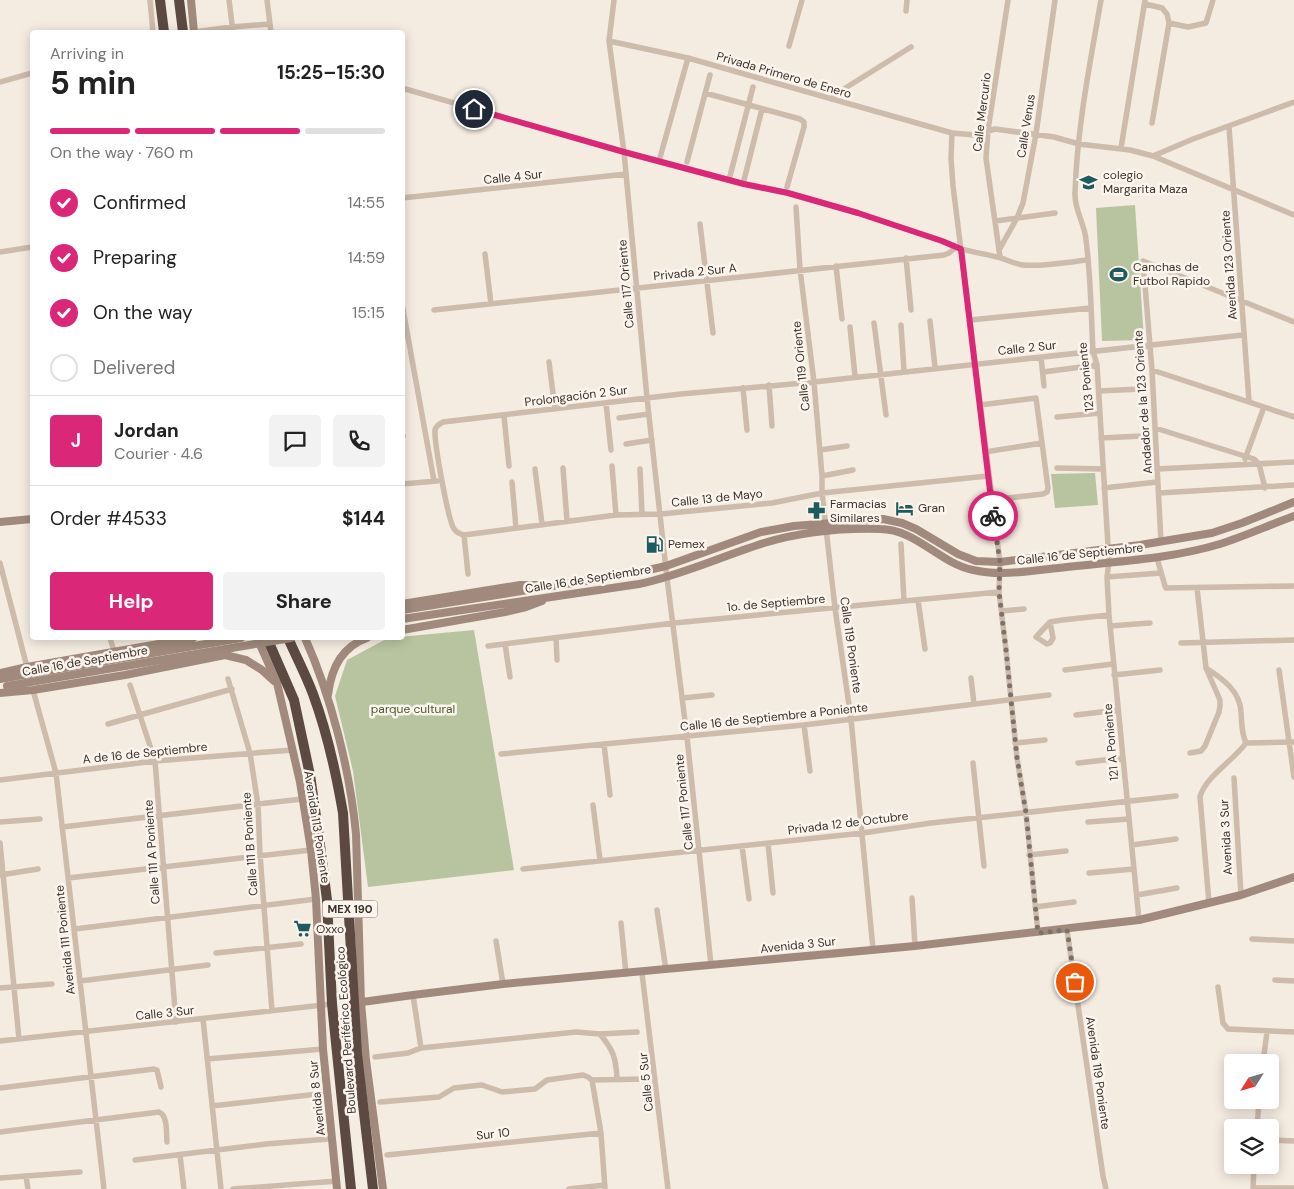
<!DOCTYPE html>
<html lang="en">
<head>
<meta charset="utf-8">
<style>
	body { margin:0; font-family:"DM Sans",sans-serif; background:#f2f2f2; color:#222; height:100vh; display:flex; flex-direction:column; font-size:19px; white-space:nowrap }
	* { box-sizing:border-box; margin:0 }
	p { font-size:16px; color:#767676 }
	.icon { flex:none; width:28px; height:28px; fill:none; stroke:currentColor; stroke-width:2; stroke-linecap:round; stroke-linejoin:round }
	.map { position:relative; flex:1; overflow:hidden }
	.panel { position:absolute; left:30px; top:30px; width:375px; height:610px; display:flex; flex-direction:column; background:#fff; border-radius:5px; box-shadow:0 2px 12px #0003 }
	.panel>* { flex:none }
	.needle { width:32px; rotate:233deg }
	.controls { position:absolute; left:1224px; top:1054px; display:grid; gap:10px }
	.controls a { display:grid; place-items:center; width:55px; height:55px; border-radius:5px; background:#fff; box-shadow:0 2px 12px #0003; font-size:25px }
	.pin { position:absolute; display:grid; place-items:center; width:42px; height:42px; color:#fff; margin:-21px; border:2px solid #fff; border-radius:50%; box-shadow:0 1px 5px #0007 }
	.courier { position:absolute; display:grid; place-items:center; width:50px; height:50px; margin:-25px; border:4px solid #db2777; border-radius:50%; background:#fff; color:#222; box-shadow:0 1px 6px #0007 }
	.head em { font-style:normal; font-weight:700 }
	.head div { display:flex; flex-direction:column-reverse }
	.head { display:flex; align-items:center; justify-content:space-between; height:85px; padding:0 20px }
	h1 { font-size:32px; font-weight:700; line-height:38px }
	.bar { display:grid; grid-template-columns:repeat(4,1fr); gap:8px 5px; align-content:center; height:60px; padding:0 20px }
	.bar i { height:6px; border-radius:4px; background:#e0e0e0 }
	.bar .selected { background:#db2777 }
	.bar p { grid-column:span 4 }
	.line { display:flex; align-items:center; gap:12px; padding:0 20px; border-top:1px solid #e0e0e0 }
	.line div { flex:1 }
	.round { display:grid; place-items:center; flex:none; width:52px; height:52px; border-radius:5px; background:#f2f2f2 }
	ol { padding:0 20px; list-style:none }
	li { display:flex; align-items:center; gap:15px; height:55px }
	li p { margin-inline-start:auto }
	li .icon { padding:5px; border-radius:50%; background:#db2777; color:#fff; stroke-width:4 }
	li:last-child { color:#767676 }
	li i { width:28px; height:28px; border:2px solid #e0e0e0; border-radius:50% }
	.button { display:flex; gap:10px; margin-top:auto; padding:10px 20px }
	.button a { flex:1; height:58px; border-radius:5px; background:#db2777; color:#fff; font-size:20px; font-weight:700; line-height:58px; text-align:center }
	.button a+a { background:#f2f2f2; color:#222 }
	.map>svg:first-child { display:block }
</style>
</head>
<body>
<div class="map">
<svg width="1294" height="1189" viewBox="0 0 1294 1189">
	<rect width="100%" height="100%" fill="#f4ebe1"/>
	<path fill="#b8c4a0" d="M1135,205L1144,340L1102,341L1096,208Z
		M1095,473L1098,505L1055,508L1051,474Z
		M474,630L514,870L368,887L353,771L335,696L347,660L388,638Z"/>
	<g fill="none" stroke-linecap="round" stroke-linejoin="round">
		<path stroke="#cdbbac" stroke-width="5.5" d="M150,0L153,32
			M229,0L233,32
			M267,0L271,32
			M614,0L609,41L624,152L647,398L667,578L687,737L711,965
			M1101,0C1090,63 1077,128 1075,193C1074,210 1085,224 1086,240C1091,277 1091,314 1093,351L1097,365L1109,562L1107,577L1109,615L1139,920
			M1145,4L1162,8L1167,14L1169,23L1152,123
			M906,11L907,0
			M1169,23L1188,27L1206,23L1213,0
			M194,32L232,27L270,24
			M609,41L688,58L952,133L975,135L995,129L1054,137L1079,144L1130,150L1153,156L1294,215
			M789,46L802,0
			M0,82L32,73
			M402,88L624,152L743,184L788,193L858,213L943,241C960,251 978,252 997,257C1006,259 1014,264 1023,265C1044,267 1067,262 1088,260
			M705,93L800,119L804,122V127L787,187
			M831,99L839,92L911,47
			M1229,127L1249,401
			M952,133L951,158L953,186L1000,562L999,592L1006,650L1017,758L1026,813L1038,933
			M1121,148L1145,0
			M1153,156L1193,139L1294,102
			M659,161L688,58
			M687,162L710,75
			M729,180L753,87
			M743,184L762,109
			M402,198L626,174
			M796,207L800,269L814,382L822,476V493L835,608L851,719L873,949
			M995,221L1055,213
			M700,224L713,333
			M999,250L1017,218L1023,203L1036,134L1055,0
			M0,252L32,247
			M485,254L491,304
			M1000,257L986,158L988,130L1008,0
			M906,258L911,310
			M836,266L842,319
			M402,304L434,481
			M434,310L944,255L949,253L955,248
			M970,320L1091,308
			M930,321L935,367
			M874,323L886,415
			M901,325L904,371
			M850,327L855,376
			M1041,357L1044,386
			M549,362L555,409
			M1152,370L1294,417
			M1043,372L1097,365
			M769,385L772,426
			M743,388L747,430
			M1099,391L1140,389
			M606,403L611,450
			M980,405L1036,398L1048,488L1047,492L1043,494L991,500
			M504,416L509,466
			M1057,417L1100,413
			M619,418L649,414
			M1155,428L1254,459L1259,464L1265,488
			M402,436H403
			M1101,438L1142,436
			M626,444L652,440
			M820,450L847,446
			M985,452L1042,443
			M1245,459L1264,407
			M612,466L616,515
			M563,468L567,521
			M1057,468L1103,469
			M535,469L542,524
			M640,469L642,514
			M1157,469L1294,462
			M822,476L853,470
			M988,476L822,493L772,503L661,514L616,515L464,535C460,534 457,533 454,529C448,520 434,442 435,430C436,426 439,424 443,422L681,394L814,382L1243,335
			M512,482L516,528
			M402,484L437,481
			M1104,488L1157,482
			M1159,493L1294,485
			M464,535L468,574
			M1161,542L1152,370L1143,261L1294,322
			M901,544L904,601
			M1157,558L1165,586L1166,588L1294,586
			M0,563L27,667
			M1107,577L1161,573
			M918,600L925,649
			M1002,611L1024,609
			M1050,622L1053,638L1050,643L1047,644L1036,637L1050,622L1062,620L1109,615
			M1110,626L1150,623
			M110,638L114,651
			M556,638L557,660
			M1181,643L1294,640
			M505,644L510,677
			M488,646L674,623L999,592
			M1206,668C1223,679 1240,691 1241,712C1242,724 1241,732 1246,743C1234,760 1205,777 1200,797L1209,903
			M1065,670L1113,664
			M1279,670L1294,777
			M1114,675L1160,670
			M971,678L974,704
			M228,679L250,753L258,805L260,855L272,1011
			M130,685L155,761L176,1022
			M33,690L56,773L104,1189
			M683,698L712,695
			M1076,715L1118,710
			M108,724L232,689
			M804,725L810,771
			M1015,743L1045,740
			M1246,743L1294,742
			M604,744L610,795
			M1190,753L1201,751L1205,746L1219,712L1220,706V700L1206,668L1197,588
			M501,754L804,725L1049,695
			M973,763L984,866
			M1078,763L1123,758
			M1234,778L1241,895
			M0,780L155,761L293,750
			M593,805L600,860
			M0,822L40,819
			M1088,822L1129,819
			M62,827L302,799
			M0,843L19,1039
			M768,843L773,893
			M1132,845L1176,839
			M742,846L749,899
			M1029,855L1066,851
			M523,869L863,833L931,823L1176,796
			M1089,873L1134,869
			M0,875L38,869
			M68,878L311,850
			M1137,895L1177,888
			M912,898L915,946
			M1035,907L1074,902
			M657,910L666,970
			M621,923L626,974
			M75,929L316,899
			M1067,930L1103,1176L1106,1189
			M1252,939L1294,941
			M496,941L503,984
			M216,953L301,944
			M642,973L668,1189
			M1275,980L1294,981
			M80,981L208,965
			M1218,987L1223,1023L1228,1029L1294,1032
			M0,988L52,984
			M413,995L421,1048
			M203,1019L221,1189
			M600,1034C613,1050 616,1057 617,1079
			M0,1041L332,1004
			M375,1057L408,1053L421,1048L576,1032L600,1034L637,1032
			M207,1059L323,1049
			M1263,1062L1267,1032
			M592,1080L601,1133L605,1189
			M0,1088L154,1069L157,1070L161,1087
			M1228,1088L1229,1102L1231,1104L1258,1106
			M380,1102L439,1097L454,1088L482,1085L502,1092L535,1089L547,1080L583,1075L588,1077L592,1080L645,1079
			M212,1106L327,1093
			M1257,1128L1259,1100
			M0,1132L159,1112C168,1116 166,1132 167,1142
			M1270,1140L1294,1141
			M180,1155L184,1189
			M387,1155L601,1133
			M135,1160L266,1144L328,1139
			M26,1176L28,1189
			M0,1178L80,1172
			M1253,1188H1294
			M233,1189L337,1181
			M569,1189L605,1185
			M1253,1189L1254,1165"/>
		<path stroke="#a18a7d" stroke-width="8" d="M191,0L194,32
			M0,522L32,519
			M402,604L520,585H541
			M402,610L635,573L666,566L761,532L794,526L883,519L902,523L916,529L958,554L976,561L1000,562L1140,545L1212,533L1242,523L1294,502
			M402,619L639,584C682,575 722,556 764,543C801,532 842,528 880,529C916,529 939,563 973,570C1003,577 1036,570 1067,567C1118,561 1170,559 1220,544C1245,536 1269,525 1294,516
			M402,630L505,612L526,607L542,601
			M257,638L277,683L300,782L311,850L316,899L323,1049L337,1189
			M305,638C331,696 350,770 356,834L361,1002L366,1060L383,1189
			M0,673L27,667L193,638
			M0,679L241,638
			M0,693L33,690L125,675L225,655L246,660L262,670L274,681
			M328,695C331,669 341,647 367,638
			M355,1003L413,995L503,984L915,946L1139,920L1241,895L1294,877"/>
		<path stroke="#5c4a42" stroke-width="10" d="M160,0L164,32
			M179,0L183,32
			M267,638L294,700L310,775L319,837L327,900L332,1004L351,1189
			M288,638C296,656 306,675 313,694C327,732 336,772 343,813L357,1054L373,1189"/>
		<path stroke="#a18a7d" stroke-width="8" d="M7,686L291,638"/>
	</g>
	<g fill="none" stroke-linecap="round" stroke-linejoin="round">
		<path stroke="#7c716b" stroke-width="5" stroke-dasharray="0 9" d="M993,516L1000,562L999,592L1006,650L1017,758L1026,813L1038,933L1067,930L1075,982"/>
		<path stroke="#db2777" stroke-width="6" d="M474,109L624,152L744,184L788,193L858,213L942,241L961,249L993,516"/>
	</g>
	<defs>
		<symbol id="school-bare" viewBox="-9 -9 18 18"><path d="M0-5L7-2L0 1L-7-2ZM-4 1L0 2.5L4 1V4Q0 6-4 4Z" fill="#1f5a5e" stroke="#fbf5ee" stroke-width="2.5" paint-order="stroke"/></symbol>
		<symbol id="stadium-bare" viewBox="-9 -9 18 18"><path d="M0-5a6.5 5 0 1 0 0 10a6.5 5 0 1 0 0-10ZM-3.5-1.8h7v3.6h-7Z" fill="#1f5a5e" stroke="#fbf5ee" stroke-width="2.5" paint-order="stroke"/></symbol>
		<symbol id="hotel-bare" viewBox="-9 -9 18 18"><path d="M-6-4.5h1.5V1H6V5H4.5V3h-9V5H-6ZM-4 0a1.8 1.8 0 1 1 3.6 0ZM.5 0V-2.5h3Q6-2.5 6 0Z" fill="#1f5a5e" stroke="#fbf5ee" stroke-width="2.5" paint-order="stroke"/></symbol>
		<symbol id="pharmacy-bare" viewBox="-9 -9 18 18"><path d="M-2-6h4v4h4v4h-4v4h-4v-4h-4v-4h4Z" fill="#1f5a5e" stroke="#fbf5ee" stroke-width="2.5" paint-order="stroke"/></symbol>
		<symbol id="fuel-bare" viewBox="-9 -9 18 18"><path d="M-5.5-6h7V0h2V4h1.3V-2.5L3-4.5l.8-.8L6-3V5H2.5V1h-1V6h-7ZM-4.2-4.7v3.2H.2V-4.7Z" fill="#1f5a5e" stroke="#fbf5ee" stroke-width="2.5" paint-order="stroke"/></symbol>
		<symbol id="supermarket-bare" viewBox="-9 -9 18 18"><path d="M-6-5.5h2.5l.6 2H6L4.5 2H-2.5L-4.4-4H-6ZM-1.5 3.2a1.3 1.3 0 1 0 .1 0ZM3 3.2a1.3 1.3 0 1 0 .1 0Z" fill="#1f5a5e" stroke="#fbf5ee" stroke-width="2.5" paint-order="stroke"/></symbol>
	</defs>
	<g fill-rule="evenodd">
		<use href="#school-bare" x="1076" y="170" width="25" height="25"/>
		<use href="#stadium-bare" x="1106" y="262" width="25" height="25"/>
		<use href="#hotel-bare" x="892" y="496" width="25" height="25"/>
		<use href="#pharmacy-bare" x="804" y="498" width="25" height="25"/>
		<use href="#fuel-bare" x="642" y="532" width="25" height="25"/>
		<use href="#supermarket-bare" x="290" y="916" width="25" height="25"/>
	</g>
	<g text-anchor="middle" stroke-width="5" stroke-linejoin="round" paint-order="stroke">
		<rect fill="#fbf5ee" stroke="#756b66" stroke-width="1" x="322.5" y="900.5" width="55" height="17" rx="4"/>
		<g font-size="11" font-weight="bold" fill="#3b302b">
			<text x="350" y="913">MEX 190</text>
		</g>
		<g font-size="12" fill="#3b302b" stroke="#fbf5ee">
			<text transform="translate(784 75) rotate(16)" y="4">Privada Primero de Enero</text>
			<text transform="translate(982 112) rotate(-83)" y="4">Calle Mercurio</text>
			<text transform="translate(1026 126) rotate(-81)" y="4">Calle Venus</text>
			<text transform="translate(513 177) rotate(-6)" y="4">Calle 4 Sur</text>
			<text transform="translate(1229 265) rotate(-94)" y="4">Avenida 123 Oriente</text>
			<text transform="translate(695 272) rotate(-6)" y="4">Privada 2 Sur A</text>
			<text transform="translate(626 284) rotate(-95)" y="4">Calle 117 Oriente</text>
			<text transform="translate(1027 348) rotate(-6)" y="4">Calle 2 Sur</text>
			<text transform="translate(801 366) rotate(-96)" y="4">Calle 119 Oriente</text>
			<text transform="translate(1086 377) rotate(-96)" y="4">123 Poniente</text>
			<text transform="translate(576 396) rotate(-7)" y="4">Prolongación 2 Sur</text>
			<text transform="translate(1143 402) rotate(-94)" y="4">Andador de la 123 Oriente</text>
			<text transform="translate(717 498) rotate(-6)" y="4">Calle 13 de Mayo</text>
			<text transform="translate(1080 554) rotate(-6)" y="4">Calle 16 de Septiembre</text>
			<text transform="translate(588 579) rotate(-9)" y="4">Calle 16 de Septiembre</text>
			<text transform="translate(776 603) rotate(-5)" y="4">1o. de Septiembre</text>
			<text transform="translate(851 645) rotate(82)" y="4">Calle 119 Poniente</text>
			<text transform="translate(85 661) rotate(-10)" y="4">Calle 16 de Septiembre</text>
			<text transform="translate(774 717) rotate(-6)" y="4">Calle 16 de Septiembre a Poniente</text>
			<text transform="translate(1111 742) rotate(-95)" y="4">121 A Poniente</text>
			<text transform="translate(145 753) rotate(-6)" y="4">A de 16 de Septiembre</text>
			<text transform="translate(684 802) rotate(-96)" y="4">Calle 117 Poniente</text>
			<text transform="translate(848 823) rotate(-7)" y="4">Privada 12 de Octubre</text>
			<text transform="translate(317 827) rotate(81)" y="4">Avenida 113 Poniente</text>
			<text transform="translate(1226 837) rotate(-93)" y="4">Avenida 3 Sur</text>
			<text transform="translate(250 844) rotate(-94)" y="4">Calle 111 B Poniente</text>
			<text transform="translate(152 852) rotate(-94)" y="4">Calle 111 A Poniente</text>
			<text transform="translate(65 940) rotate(-96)" y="4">Avenida 111 Poniente</text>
			<text transform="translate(798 945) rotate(-6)" y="4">Avenida 3 Sur</text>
			<text transform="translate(165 1013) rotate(-6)" y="4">Calle 3 Sur</text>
			<text transform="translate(346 1030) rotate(-94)" y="4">Boulevard Periférico Ecológico</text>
			<text transform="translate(1098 1073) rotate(82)" y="4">Avenida 119 Poniente</text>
			<text transform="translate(646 1082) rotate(-96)" y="4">Calle 5 Sur</text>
			<text transform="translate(317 1098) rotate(-96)" y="4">Avenida 8 Sur</text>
			<text transform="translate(493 1134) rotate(-6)" y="4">Sur 10</text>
		</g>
		<g font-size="12" fill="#3b302b" stroke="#fbf5ee" text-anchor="start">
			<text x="1103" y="179">colegio<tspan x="1103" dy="14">Margarita Maza</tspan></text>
			<text x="1133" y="271">Canchas de<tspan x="1133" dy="14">Futbol Rapido</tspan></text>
			<text x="830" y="508">Farmacias<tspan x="830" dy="14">Similares</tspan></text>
			<text x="918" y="512">Gran</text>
			<text x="668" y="548">Pemex</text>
			<text x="316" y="933">Oxxo</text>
		</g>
		<g font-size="12" fill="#4a5a2e" stroke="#fbf5ee">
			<text x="413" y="713">parque cultural</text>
		</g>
	</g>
</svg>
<div class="controls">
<a><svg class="needle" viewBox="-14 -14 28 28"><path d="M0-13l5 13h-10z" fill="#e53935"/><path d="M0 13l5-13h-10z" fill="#767676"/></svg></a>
<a><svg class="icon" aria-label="layers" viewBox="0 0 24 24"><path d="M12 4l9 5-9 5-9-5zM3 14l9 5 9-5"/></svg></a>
</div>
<div class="pin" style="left:1075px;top:982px;background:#ea580c"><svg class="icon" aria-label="bag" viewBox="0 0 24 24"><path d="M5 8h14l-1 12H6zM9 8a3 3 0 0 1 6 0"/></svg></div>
<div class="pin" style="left:474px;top:109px;background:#1f2937"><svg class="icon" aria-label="home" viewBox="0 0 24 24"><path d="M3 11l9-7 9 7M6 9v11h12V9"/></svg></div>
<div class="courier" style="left:993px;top:516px"><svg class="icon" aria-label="bike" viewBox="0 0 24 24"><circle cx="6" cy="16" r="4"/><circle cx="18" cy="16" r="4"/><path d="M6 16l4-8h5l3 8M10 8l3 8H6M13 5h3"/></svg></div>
<section class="panel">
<div class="head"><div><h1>5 min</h1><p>Arriving in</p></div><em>15:25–15:30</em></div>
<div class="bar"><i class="selected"></i><i class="selected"></i><i class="selected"></i><i></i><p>On the way · 760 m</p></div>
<ol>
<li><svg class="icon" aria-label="check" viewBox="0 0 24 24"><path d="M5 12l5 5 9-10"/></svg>Confirmed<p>14:55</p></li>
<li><svg class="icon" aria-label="check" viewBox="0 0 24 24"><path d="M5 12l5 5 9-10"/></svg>Preparing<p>14:59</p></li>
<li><svg class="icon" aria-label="check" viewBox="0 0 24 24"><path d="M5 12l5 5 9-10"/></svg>On the way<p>15:15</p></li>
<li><i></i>Delivered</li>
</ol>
<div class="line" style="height:90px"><b class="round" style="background:#db2777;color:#fff">J</b><div><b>Jordan</b><p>Courier · 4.6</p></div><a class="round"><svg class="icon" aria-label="chat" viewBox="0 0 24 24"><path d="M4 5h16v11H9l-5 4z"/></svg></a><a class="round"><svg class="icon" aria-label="phone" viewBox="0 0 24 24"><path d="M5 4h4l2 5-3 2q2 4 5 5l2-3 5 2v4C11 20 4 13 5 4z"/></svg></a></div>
<div class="line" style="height:65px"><div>Order #4533</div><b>$144</b></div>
<div class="button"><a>Help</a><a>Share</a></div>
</section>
</div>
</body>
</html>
